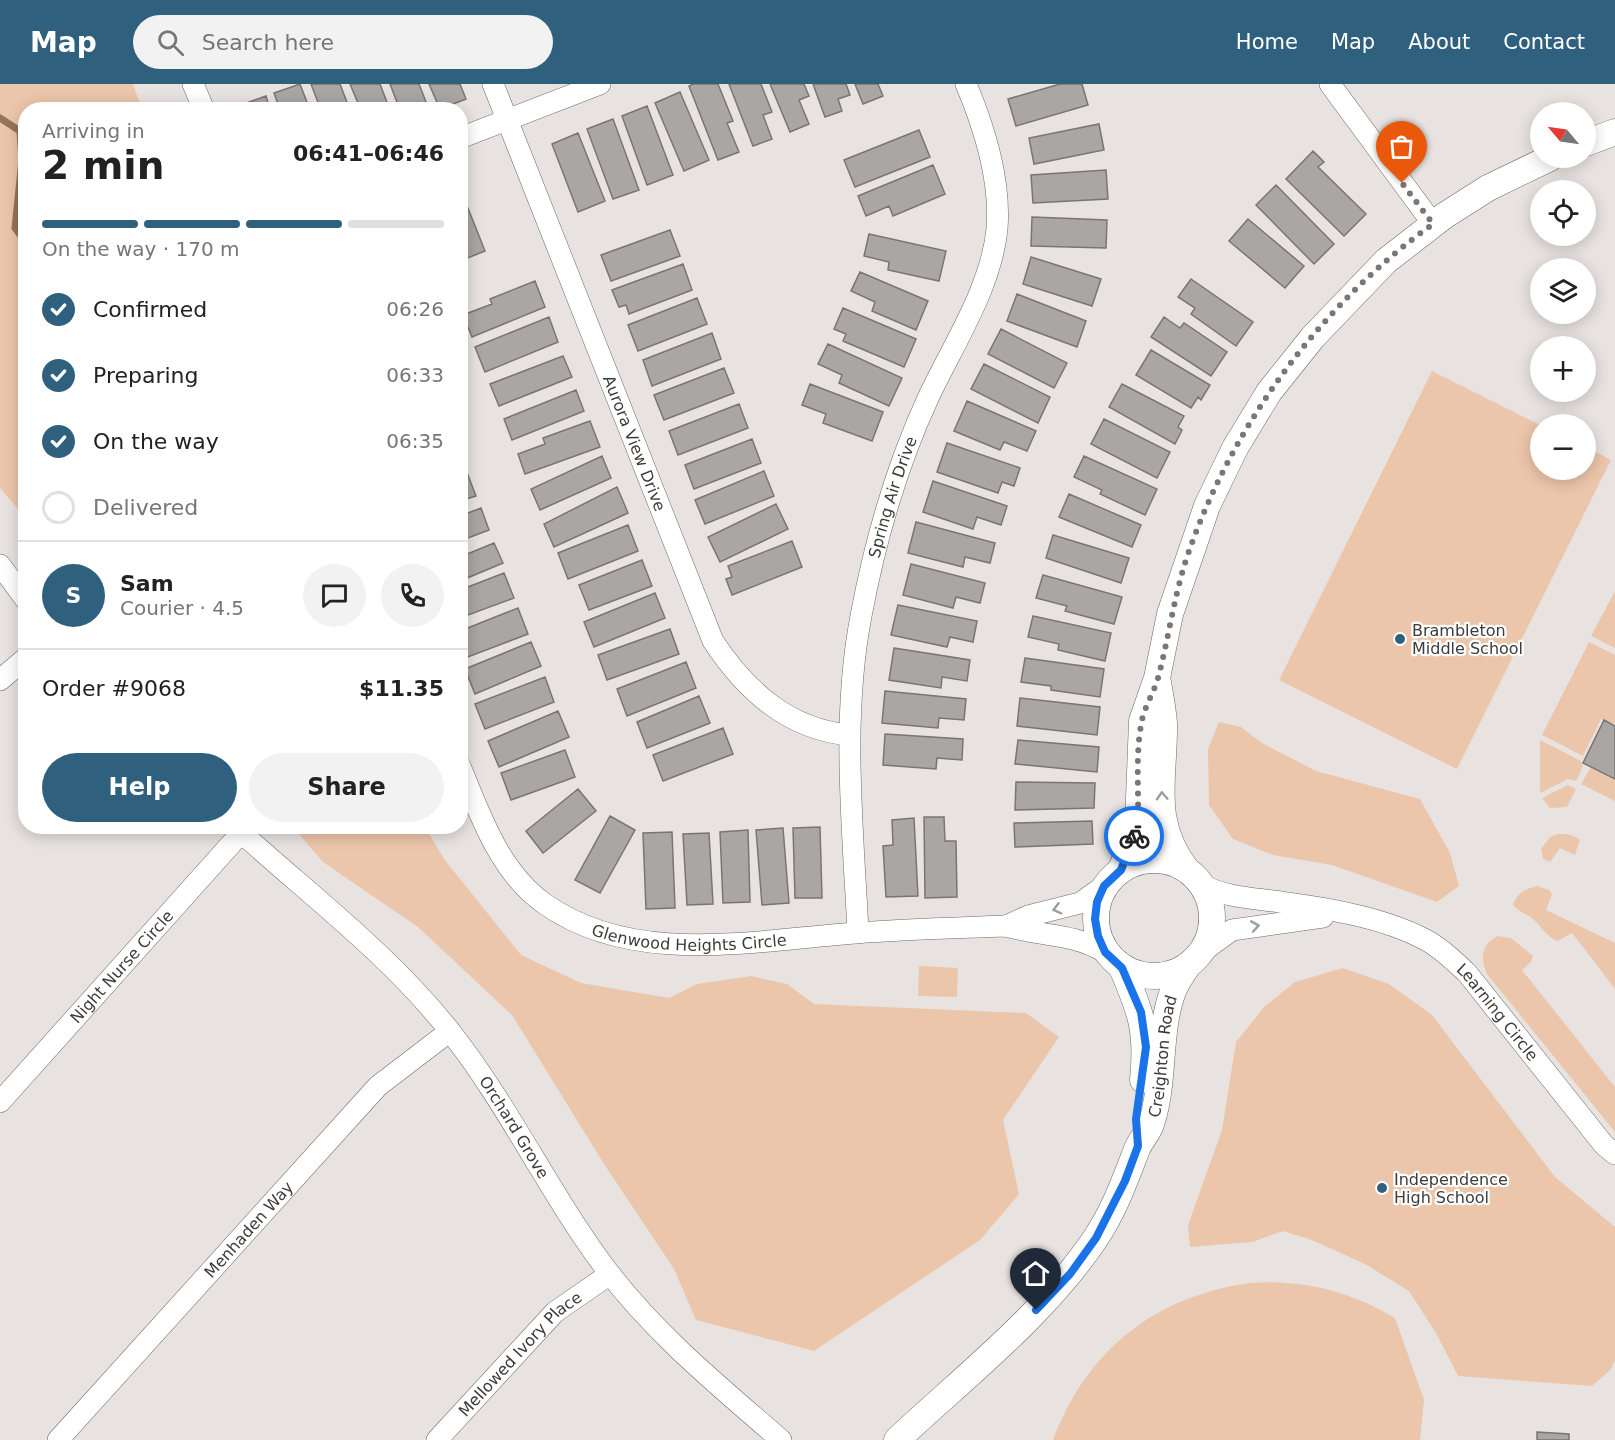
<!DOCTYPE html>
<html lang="en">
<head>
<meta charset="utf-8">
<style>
	body { margin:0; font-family:"DejaVu Sans",sans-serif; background:#f2f2f2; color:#222; height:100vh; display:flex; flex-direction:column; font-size:22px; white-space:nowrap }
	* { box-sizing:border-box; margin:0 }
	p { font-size:20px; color:#767676 }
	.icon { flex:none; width:33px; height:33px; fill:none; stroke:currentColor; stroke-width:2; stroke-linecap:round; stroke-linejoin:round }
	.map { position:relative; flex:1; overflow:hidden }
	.drawer { position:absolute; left:18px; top:18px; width:450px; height:732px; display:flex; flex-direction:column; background:#fff; border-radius:24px; box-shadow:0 3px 15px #0003 }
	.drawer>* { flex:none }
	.needle { width:39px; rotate:299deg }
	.tools { position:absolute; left:1530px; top:18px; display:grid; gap:12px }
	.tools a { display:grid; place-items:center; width:66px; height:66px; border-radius:50%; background:#fff; box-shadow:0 3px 15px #0003; font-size:30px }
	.pin { position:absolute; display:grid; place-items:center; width:51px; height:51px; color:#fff; margin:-62px -26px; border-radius:50% 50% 50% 0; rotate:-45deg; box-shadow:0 0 6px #0007 }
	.pin .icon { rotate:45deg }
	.courier { position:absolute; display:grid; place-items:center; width:60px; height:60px; margin:-30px; border:4px solid #1a73e8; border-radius:50%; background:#fff; color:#222; box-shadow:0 2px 8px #0007 }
	.summary em { font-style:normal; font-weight:800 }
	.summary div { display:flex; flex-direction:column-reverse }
	.summary { display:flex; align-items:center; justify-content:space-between; height:102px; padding:0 24px }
	h1 { font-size:39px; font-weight:800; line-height:45px }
	.bar { display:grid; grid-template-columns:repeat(4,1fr); gap:9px 6px; align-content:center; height:72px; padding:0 24px }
	.bar i { height:8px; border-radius:4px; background:#e0e0e0 }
	.bar .selected { background:#2f607e }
	.bar p { grid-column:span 4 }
	.line { display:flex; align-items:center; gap:15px; padding:0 24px; border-top:2px solid #e0e0e0 }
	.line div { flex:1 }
	.round { display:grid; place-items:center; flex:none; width:63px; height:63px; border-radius:32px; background:#f2f2f2 }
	ol { padding:0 24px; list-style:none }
	li { display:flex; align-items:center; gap:18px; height:66px }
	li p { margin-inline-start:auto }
	li .icon { padding:6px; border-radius:50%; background:#2f607e; color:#fff; stroke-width:4 }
	li:last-child { color:#767676 }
	li i { width:33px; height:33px; border:3px solid #e0e0e0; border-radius:50% }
	.action { display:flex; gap:12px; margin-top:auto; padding:12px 24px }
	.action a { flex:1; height:69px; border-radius:36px; background:#2f607e; color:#fff; font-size:24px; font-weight:800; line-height:69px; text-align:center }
	.action a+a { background:#f2f2f2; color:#222 }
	header { display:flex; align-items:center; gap:36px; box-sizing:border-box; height:84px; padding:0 30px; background:#2f607e; color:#fff }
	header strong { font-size:28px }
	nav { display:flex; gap:33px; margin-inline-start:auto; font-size:21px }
	.search { width:420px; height:54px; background:#f2f2f2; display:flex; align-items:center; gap:15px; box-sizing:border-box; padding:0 21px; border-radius:33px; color:#767676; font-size:22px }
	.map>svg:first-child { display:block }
</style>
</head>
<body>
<header>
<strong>Map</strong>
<div class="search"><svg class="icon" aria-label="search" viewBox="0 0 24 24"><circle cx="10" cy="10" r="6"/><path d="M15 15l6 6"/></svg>Search here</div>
<nav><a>Home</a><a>Map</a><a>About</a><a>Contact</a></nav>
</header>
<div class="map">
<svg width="1615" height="1356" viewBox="0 0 1615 1356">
	<rect width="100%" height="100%" fill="#e8e3e0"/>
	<path fill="#ecc6aa" d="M0,0H133L142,25L26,26L25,433L0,404Z
		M1432,287L1540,341V386H1586V363L1611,376L1457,685L1279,596Z
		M1615,507V564L1591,552Z
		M1589,558L1615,571V638L1614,641L1601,635L1583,672L1542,651Z
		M1219,638L1241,643L1262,659L1316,687L1420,715L1450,769L1459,802L1437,818L1332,781L1273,771L1233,755L1209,721L1208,665Z
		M1540,656L1581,677L1583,682L1576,697L1568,695L1540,709Z
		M1591,683L1615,695V717L1581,700Z
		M1568,701L1576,705L1567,723L1550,724L1542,714Z
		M293,743H425L444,775L521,871L581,899L669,914L697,900L751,892L787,900L814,920L1026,929L1059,953L1003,1036L1019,1110L980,1156L814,1267L696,1236L674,1185L604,1080L512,931L418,843L323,778Z
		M1558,750H1568L1580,755L1575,771L1560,764L1550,778L1543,775L1541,765L1550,753Z
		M1537,802L1549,806L1552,810L1546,826L1615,859V905L1572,849L1558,857C1547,854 1541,842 1533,835C1526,830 1519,828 1513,821C1518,808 1524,806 1537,802Z
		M1497,852L1511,854L1533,872L1531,878L1522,886L1615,1003V1048L1487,890C1480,874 1481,861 1497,852Z
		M919,882L958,884L957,913L918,912Z
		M1343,884L1389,900L1432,931L1555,1093L1615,1143V1276L1611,1285L1592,1302L1458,1292L1436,1249L1409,1207L1365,1180L1312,1156L1283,1147L1252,1158L1190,1163L1188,1141L1222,1046L1236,958L1265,922L1295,898Z
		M1249,1199C1302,1195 1350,1207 1395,1234L1424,1316L1420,1356H1053C1087,1266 1154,1213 1249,1199Z"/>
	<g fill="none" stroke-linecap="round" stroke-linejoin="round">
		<path stroke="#97755a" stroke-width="7" d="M0,34L20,47L22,76L15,144L26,159"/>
	</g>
	<path fill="#aaa6a3" stroke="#797572" stroke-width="1.5" d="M300,0L310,26H280L274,9Z
		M311,0H340L350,26H321Z
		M350,0H380L390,26H361Z
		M390,0H419L428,23L400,26Z
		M429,0H460L466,15L440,25Z
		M693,0H718L733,37L727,39L739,68L718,76L689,2Z
		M729,0H761L772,28L763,31L772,55L753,62Z
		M770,0H804L809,12L799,16L809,40L790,48Z
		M813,0H846L850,11L838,15L842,27L825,33Z
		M855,0H878L883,12L863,20Z
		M1060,0H1082L1088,21L1016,42L1008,15Z
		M680,8L709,76L684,87L655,19Z
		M266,12L270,26H243L241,21Z
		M647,22L673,91L647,101L622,32Z
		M613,35L639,106L613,115L587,45Z
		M1099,40L1104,66L1034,80L1029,54Z
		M919,46L930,73L855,103L844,76Z
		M578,49L605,117L578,128L552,60Z
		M1313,67L1324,78L1318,83L1366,130L1344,152L1286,95Z
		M933,81L945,110L893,132L889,122L866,132L858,112Z
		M1106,86L1108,115L1033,119L1031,91Z
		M1276,101L1334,160L1314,180L1256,121Z
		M460,104L485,167L465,175L460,163Z
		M1032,133L1107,136L1106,164L1031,162Z
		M1248,135L1304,182L1285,204L1229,157Z
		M670,146L680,172L611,197L601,171Z
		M869,150L946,167L939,197L888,186L889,178L864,172Z
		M1031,173L1101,195L1092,222L1023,200Z
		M683,180L692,206L629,230L626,221L619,223L612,206Z
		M860,188L928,217L916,246L872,227L875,218L851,207Z
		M1191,195L1253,238L1236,262L1191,230L1195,224L1178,213Z
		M535,197L545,223L472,253L463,231L492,220L490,215Z
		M1017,210L1086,237L1077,263L1007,237Z
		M697,214L707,240L638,267L628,241Z
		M843,224L916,255L904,283L843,257L846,250L834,245Z
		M549,233L558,258L485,288L475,263Z
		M1164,233L1180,244L1184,239L1227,268L1211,292L1151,253Z
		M1001,245L1067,279L1054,304L988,270Z
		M712,249L721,275L652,302L643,276Z
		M828,260L902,294L889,322L839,299L842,291L818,280Z
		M1151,266L1210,301L1201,316L1198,313L1191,324L1136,291Z
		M563,272L572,293L499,322L490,300Z
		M984,280L1050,313L1038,339L971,305Z
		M724,284L734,309L664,336L654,311Z
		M810,300L883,328L872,357L823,339L826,330L802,321Z
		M1122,300L1184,332L1178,343L1182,346L1175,360L1109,323Z
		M576,306L584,327L512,356L504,335Z
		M967,317L1036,347L1027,367L1004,358L1000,366L954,347Z
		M739,320L748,344L678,371L669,347Z
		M1104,335L1170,368L1157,394L1091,360Z
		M590,337L600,363L525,390L518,370L545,360L543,354Z
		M752,355L761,379L694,405L685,381Z
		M947,359L1020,384L1014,402L1002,398L998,409L937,388Z
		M602,372L611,394L540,426L531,405Z
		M1084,372L1157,405L1145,431L1100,410L1102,406L1074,393Z
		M466,386L476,412L460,417V388Z
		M764,387L774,412L705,440L695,416Z
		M933,397L1007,422L1001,441L977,433L973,445L923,428Z
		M617,403L628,429L554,463L544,440Z
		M1069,410L1141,441L1132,463L1059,433Z
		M776,420L788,445L720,478L708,453Z
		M481,424L489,446L460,457V432Z
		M916,438L995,459L990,479L965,473L963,483L908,469Z
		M628,441L638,467L568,495L558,469Z
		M1053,451L1129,474L1121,499L1046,474Z
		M792,457L802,483L732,511L726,495L732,493L728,482Z
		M494,459L503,479L460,497V466L463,465L465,471Z
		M642,476L652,502L589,526L579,501Z
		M911,480L985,499L980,519L956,513L953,524L903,511Z
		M504,489L514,514L460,534V506Z
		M1043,491L1122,513L1114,540L1065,527L1067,522L1036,514Z
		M655,509L665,534L594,563L584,538Z
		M898,521L977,537L973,558L950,553L947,563L891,551Z
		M518,524L528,550L460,576V547Z
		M1033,532L1111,549L1105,577L1058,566L1059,560L1028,553Z
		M670,545L679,570L607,596L598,571Z
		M531,558L541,582L475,610L465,585Z
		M894,564L970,576L967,597L942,593L941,604L889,596Z
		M1025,574L1104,585L1100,613L1051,606V602L1021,598Z
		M686,578L696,604L627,632L617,605Z
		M545,593L554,618L485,645L475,620Z
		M885,607L966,615L964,636L939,634L938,644L882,639Z
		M699,612L710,639L647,664L637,638Z
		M1020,614L1100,623L1097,651L1017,642Z
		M558,627L569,653L499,683L488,657Z
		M1604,636L1615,642V695L1583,679Z
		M723,644L733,670L663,697L653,671Z
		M885,650L963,655L962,676L937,674L936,685L883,681Z
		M1018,656L1099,663L1097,688L1015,680Z
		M565,666L575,693L511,716L501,689Z
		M1016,698L1095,699L1094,724L1015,726Z
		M578,705L596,727L543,769L526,747Z
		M610,732L635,746L600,809L575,796Z
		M924,733H944L945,757H956L957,813L925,814Z
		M914,734L918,812L886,813L883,762L893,761L892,736Z
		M1092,737L1093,760L1015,763L1014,739Z
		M820,743L822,814H795L793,744Z
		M783,744L789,819L762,821L756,746Z
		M748,746L750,818L723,819L720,748Z
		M672,748L675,824L646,825L643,749Z
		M709,749L713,820L687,821L683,750Z
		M1537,1348L1569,1350V1356H1537Z"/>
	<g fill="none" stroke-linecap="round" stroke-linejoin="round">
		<defs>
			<g id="minor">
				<path d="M193,0L204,26"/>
				<path id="s1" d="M493,0L713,557C746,607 788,645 849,651"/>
				<path d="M1330,0L1433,140"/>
				<path d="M460,54L600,0"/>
				<path d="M0,481L26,516"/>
				<path d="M0,596L26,574"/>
				<path id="s2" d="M460,682C480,731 500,789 545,820C634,883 756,856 856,849C906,845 956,844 1006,842C1043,853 1070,848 1105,868"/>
				<path id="s3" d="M234,742C306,808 388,869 449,946C508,1020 549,1109 606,1185C656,1251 719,1302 781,1356"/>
				<path id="s4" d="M1202,801C1230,815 1257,814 1287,819C1331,825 1384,834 1424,855C1440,863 1454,877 1467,889L1604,1061L1615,1070"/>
				<path d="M1006,842L1028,832L1080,819L1104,802"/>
				<path id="s5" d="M858,848C853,744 841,636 861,532C875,457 897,381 929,312C954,259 991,204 997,145C1001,96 985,45 966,0"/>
				<path d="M1203,867L1232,846L1323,833"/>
				<path id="s6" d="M0,1018L241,749"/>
				<path id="s7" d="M58,1356L378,1002L450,947"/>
				<path id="s8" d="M437,1356L555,1228L610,1190"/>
			</g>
			<g id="tertiary">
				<path d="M1586,59L1615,48"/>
				<path d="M1158,598C1160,611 1163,625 1164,639C1165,695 1149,735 1186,785"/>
				<circle cx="1154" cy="834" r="58"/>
				<path d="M1121,786L1138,741L1142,637L1157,594L1170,530L1207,422L1235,364L1269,308L1313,253L1386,177L1444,132L1488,104L1550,74"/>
				<path d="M1122,884C1141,928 1148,947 1143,996"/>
				<path id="s9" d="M897,1356C964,1293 1044,1231 1095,1155C1114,1127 1125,1096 1137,1065C1141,1055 1150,1047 1152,1037C1165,995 1158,947 1173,907C1177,898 1182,890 1187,883"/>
			</g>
		</defs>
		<use href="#minor" stroke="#6d6966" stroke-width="22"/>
		<use href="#tertiary" stroke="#6d6966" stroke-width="27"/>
		<use href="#minor" stroke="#fff" stroke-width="21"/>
		<use href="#tertiary" stroke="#fff" stroke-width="26"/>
	</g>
	<defs><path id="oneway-chevron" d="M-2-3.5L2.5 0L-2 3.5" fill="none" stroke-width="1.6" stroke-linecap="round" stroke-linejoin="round" transform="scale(1.5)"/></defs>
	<g stroke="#9e9e9c">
		<use href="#oneway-chevron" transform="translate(1162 712) rotate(-93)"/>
		<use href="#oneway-chevron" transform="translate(1057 825) rotate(165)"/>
		<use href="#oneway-chevron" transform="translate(1255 842) rotate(-10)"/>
	</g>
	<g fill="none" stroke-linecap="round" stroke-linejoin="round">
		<path stroke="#797674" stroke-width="6" stroke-dasharray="0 10.8" d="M1134,752L1138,741C1139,707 1135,669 1142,636C1145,622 1154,608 1158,594C1169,553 1174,511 1188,470C1233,340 1321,220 1433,140L1402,99"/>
		<path stroke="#1a73e8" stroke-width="8" d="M1036,1226L1070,1190L1096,1154L1125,1097L1138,1062L1136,1035L1146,963L1141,928L1122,884L1105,868L1098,852L1095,835L1097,818L1104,802L1121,786L1134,752"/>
	</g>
	<g fill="#2f607e" stroke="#fff" stroke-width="2">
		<circle cx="1400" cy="555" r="6"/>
		<circle cx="1382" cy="1104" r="6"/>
	</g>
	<g text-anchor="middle" stroke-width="4.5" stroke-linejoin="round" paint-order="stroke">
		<g font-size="16" fill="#3d3c3a" stroke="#fff">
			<text dy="6" stroke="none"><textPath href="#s1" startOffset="386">Aurora View Drive</textPath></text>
			<text dy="6" stroke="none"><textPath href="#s5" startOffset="440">Spring Air Drive</textPath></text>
			<text dy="6" stroke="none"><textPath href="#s2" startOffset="316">Glenwood Heights Circle</textPath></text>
			<text dy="6" stroke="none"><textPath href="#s6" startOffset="182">Night Nurse Circle</textPath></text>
			<text dy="6" stroke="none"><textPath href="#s4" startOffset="334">Learning Circle</textPath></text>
			<text dy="6" stroke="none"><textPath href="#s9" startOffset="480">Creighton Road</textPath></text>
			<text dy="6" stroke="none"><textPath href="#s3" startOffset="414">Orchard Grove</textPath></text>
			<text dy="6" stroke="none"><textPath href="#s7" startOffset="284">Menhaden Way</textPath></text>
			<text dy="6" stroke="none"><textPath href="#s8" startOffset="120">Mellowed Ivory Place</textPath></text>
		</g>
		<g font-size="16" fill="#3d3c3a" stroke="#fff" text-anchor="start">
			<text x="1412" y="552">Brambleton<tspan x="1412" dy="18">Middle School</tspan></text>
			<text x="1394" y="1101">Independence<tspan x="1394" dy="18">High School</tspan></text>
		</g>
	</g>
</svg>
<div class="tools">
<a><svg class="needle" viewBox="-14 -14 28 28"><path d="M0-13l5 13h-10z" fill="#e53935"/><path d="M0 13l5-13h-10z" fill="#767676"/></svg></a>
<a><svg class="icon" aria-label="locate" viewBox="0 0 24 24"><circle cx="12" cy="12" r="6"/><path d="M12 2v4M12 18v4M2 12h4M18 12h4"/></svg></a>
<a><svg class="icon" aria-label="layers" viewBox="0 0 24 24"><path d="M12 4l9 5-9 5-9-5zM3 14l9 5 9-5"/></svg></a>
<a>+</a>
<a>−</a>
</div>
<div class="pin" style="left:1402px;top:99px;background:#ea580c"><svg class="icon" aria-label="bag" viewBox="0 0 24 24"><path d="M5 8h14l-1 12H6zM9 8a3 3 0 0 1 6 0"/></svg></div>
<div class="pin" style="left:1036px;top:1226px;background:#1f2937"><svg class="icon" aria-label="home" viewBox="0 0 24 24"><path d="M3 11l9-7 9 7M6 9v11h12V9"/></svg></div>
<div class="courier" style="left:1134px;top:752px"><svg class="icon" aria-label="bike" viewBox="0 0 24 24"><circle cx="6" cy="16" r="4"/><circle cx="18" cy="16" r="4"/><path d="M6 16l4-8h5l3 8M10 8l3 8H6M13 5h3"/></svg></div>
<section class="drawer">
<div class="summary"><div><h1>2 min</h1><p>Arriving in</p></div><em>06:41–06:46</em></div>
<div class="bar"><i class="selected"></i><i class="selected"></i><i class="selected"></i><i></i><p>On the way · 170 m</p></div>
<ol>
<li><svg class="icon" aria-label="check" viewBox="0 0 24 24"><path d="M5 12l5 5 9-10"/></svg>Confirmed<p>06:26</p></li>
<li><svg class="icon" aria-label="check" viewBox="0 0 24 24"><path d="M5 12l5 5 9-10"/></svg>Preparing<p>06:33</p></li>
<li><svg class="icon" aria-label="check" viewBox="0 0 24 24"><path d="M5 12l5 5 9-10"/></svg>On the way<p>06:35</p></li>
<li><i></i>Delivered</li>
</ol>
<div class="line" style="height:108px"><b class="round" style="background:#2f607e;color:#fff">S</b><div><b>Sam</b><p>Courier · 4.5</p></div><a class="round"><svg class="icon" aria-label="chat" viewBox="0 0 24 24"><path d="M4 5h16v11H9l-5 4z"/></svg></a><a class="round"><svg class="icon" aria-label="phone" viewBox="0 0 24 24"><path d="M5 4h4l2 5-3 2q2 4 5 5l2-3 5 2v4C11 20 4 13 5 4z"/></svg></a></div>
<div class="line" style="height:78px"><div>Order #9068</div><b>$11.35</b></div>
<div class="action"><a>Help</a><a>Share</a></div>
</section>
</div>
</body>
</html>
